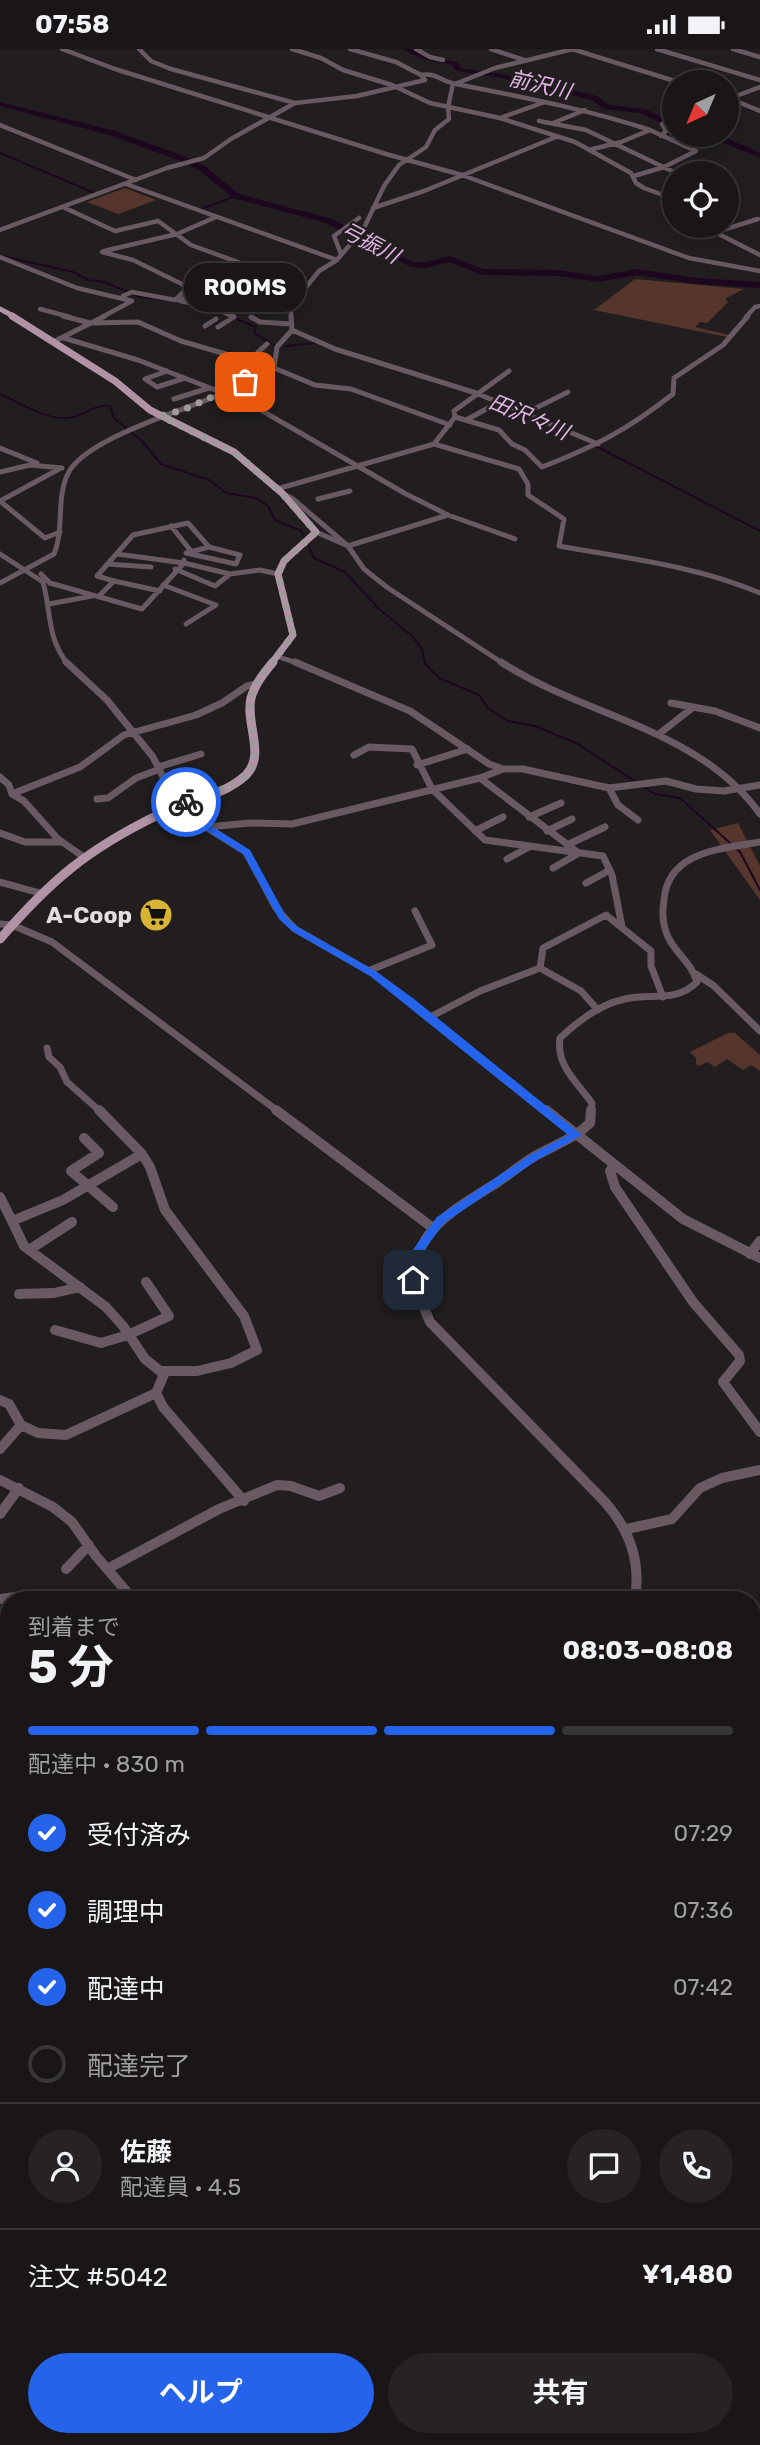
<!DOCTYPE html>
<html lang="ja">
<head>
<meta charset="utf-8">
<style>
	body { margin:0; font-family:Rubik,"Noto Sans JP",sans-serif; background:#272324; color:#f1f3f6; height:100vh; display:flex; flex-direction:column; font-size:26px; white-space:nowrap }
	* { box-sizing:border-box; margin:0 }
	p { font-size:23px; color:#9f9fa1 }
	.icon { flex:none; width:38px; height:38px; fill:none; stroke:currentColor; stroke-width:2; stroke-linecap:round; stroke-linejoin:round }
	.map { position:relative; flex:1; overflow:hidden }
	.sheet { position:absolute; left:0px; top:1542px; width:761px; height:856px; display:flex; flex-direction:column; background:#1a1617; border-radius:28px 28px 0 0; box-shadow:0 4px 18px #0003,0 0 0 2px #383536 }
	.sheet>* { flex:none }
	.needle { width:46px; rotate:224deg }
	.buttons { position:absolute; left:662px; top:21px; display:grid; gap:14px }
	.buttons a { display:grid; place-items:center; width:77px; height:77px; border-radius:50%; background:#1a1617; box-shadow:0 4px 18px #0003,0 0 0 2px #383536; font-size:35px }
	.pin { position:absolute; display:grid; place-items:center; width:60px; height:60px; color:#fff; margin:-30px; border-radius:14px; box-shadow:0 4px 10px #0006 }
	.courier { position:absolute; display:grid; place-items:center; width:70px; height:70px; margin:-35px; border:5px solid #2563eb; border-radius:50%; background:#fff; color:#222; box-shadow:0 2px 9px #0007 }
	.bubble { position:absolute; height:49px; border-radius:24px; background:#1a1617; box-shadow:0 4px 18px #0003,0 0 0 2px #383536; font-size:23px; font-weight:700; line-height:49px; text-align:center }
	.overview em { font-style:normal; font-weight:700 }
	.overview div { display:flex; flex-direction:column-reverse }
	.overview { display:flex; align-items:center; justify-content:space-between; height:119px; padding:0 28px }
	h1 { font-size:46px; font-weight:700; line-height:52px }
	.bar { display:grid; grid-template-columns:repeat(4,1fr); gap:10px 7px; align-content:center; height:84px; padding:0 28px }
	.bar i { height:9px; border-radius:5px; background:#383536 }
	.bar .selected { background:#2563eb }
	.bar p { grid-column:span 4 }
	.line { display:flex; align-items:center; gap:18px; padding:0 28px; border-top:2px solid #383536 }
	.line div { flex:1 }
	.round { display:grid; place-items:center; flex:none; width:74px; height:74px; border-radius:37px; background:#272324 }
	ol { padding:0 28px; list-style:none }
	li { display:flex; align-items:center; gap:21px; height:77px }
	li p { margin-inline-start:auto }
	li .icon { padding:7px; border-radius:50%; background:#2563eb; color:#fff; stroke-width:4 }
	li:last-child { color:#9f9fa1 }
	li i { width:38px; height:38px; border:4px solid #383536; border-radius:50% }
	.primary-button { display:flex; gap:14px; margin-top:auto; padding:14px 28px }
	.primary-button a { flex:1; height:80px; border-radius:42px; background:#2563eb; color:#fff; font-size:28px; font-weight:700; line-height:80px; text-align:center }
	.primary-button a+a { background:#272324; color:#f1f3f6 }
	.status { display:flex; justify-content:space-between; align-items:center; height:49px; padding:0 35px; background:#1a1617; direction:ltr }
	.status svg { height:19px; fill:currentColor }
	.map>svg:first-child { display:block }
</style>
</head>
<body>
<div class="status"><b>07:58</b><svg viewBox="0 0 49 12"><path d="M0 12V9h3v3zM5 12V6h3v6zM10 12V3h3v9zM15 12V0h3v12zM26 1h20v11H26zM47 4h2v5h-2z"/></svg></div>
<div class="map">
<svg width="760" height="2396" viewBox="0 0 760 2396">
	<rect width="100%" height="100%" fill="#221e1f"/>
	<path fill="#55352c" d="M125,139L156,151L118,165L87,153Z
		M635,230L744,240L725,250L728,253L707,274L700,273L695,278L729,286L727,288L594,261Z
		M738,774L760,817V851L710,781Z
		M728,984H735L760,1006V1022L751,1016L743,1021L727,1010L715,1018L707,1013L699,1017L696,1015V1009L690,1003Z"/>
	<path fill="#1c071e" d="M752,2248H760V2318L753,2317Z
		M9,2358V2389H56L38,2396H0V2362Z"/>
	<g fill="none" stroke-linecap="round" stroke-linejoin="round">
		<path stroke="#1c071e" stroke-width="2" d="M0,104L97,145
			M201,160L236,147
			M3,207L73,223L88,231L104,233L138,247L164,251
			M234,269L256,278L254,284L274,296
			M285,297L315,294
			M0,345C20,354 45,371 68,369C84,368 93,355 110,357L114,369L142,392L161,415L209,431L226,444L256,449L268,457L275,471L301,482L314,509L345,523L379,560L412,587L422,600L425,615L439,629L479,646L488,659L508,672L535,677L576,694L655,745L680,749L740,803L760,841
			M594,396L760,482"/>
		<path stroke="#1c071e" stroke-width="3.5" d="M0,1671L9,1670"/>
		<path fill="#1c071e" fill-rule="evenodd" d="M402,0H411L427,7L457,13L461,19L502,25L597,47L609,56L645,60L674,74V79L640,64L604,60L592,51L502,29L457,22L452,16L423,10Z
			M0,53L115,82L184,107L205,117L239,145L332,170L413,213H426L450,207L483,220L558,221L598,227L637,220L697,229L760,233V239L697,235L637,226L598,233L558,227L482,226L449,213L426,219L411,218L326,174L233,149L199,121L178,111L109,86L0,57Z
			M696,86L729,90L760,104V109L724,94Z"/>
		<path stroke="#685962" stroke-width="4.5" d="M62,0L115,20L386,105L462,126L689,209L760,222
			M139,0L151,12L171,20L295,54
			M292,0L321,9L343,21L392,36L430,54L500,69L575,93L631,124L636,134L644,139L674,150
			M350,0L396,13L421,26
			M416,0L430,8L443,11
			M491,0L524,11
			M572,0L678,33
			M657,0L760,31
			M733,0L760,8
			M421,26C435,23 443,33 456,35C522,48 586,60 650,81
			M455,35L495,19L573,0
			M726,48L760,62
			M728,50L760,38
			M500,69L545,53
			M539,72L586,81L676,124
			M553,74L585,61
			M0,76L136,131
			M661,87L666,82L662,75L674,70
			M589,101L621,93L650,81L696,102
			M634,127L664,118L696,102
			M126,135L337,211
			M65,159L115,182L158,172L191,196L306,238
			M373,159L424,142L556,88
			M703,177L760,206
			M0,181L167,119L204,109L231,90L295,54L357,47L425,31L421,26
			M716,183L758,170
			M104,202L177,185L216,168
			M102,203L133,211L188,238L175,251L132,243L123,247
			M341,205L334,187L359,169
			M0,208L77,239L132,252L102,268
			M175,251L222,244L213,234L188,238
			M180,252L214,259L234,268
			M40,260L70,268
			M226,264L248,259
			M291,268V257L319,222L337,211L364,179L384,137L399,116L426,98L435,81L449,70L448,58L453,35
			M746,268L755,258L760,257"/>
		<path stroke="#685962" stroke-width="5" d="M63,267L90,274L138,273L181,292L274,319L315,336L351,340L450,376
			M231,267L234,268
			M251,268L260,273L291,275
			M205,277L216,270
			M218,278L234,268
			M292,281L335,300L476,344L598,395
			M64,289L138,311L223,344
			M55,292L105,267
			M258,303L267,295
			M274,319L277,298L292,281L291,267
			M167,322L145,330L157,338L185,329
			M228,342L406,445L448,466L515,490
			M174,350L209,339
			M526,364L568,343
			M455,368L499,381L512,395L525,401L542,418C596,397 627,381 673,345L674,329L723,296L748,267
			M468,370L499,353
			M434,395L519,420L528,435V446L564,470L559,497C626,509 697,517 760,544
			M0,399L37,414
			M0,423L30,416L62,419
			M277,440L434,395L455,368L454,362L509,322
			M282,444L293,450L348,497L364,520L388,539L504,615
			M318,450L350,442
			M171,477L191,502
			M60,483L45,489L0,452L61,419
			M316,483L348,497L448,466
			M209,498L240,506L236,515L186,504Z
			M0,505L43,533C51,561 47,591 68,615
			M107,515L151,518
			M175,520L215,537L230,525L184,514V511
			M41,525L50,534L142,560L184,514L117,505
			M230,525L260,521L278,525
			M114,532L160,542
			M0,534L54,505C65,479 55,445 70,421C91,389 178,363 214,348C234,340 252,329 272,320
			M163,536L216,556L186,575
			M100,546L114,532L97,527L133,486L188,474L209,498
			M49,555L92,547
			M279,608L300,615"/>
		<path stroke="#685962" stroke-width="7" d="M66,613L107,651L153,708L180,762L246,803L276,859L295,880L374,925L548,1063
			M295,613L410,662L489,715L503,720
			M501,613C585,668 699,679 760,765
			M671,654L715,662L760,679
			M659,685L692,659
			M354,706L369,698L412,700L432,740L485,791L603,807L612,826L622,878
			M417,716L468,700
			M158,718L201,705
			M0,728L9,736L12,745L24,752L58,790L85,809
			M480,729L576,802
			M609,739L618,756L638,771
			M12,745L80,718L124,686L196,666L222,654L247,637L256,635
			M97,750L108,749L136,729L160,720
			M529,768L561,754
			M207,778L250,774L292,775L480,729L503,720H523L609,739L666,732L696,740L724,742L760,736
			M475,782L503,768
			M547,782L572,770
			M0,784L25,793H62
			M567,796L605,778
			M507,810L529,798
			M553,819L579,804
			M0,833L40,844
			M586,834L610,821
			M0,875L12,876L52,893L279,1063
			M540,919L543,899L606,866L651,902V917L663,948
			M540,919L581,942L598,961
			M368,922L432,896L415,862
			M696,925L714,937L760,982
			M430,968L480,942L540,919
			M47,999L49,1008L60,1018L67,1033L101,1063
			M591,1063L592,1054C577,1033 556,1017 560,989C578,972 600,955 625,950C651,944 676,954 697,933C692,914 676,905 668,888C663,877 662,863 664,851C668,802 721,800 760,793"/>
		<path stroke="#685962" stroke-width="10" d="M99,1061L142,1105
			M276,1061L433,1179
			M546,1061L683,1170L760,1209
			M591,1061L590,1074C574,1090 554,1096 535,1107C521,1115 509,1126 495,1135C433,1173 395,1196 430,1273L605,1453C630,1482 641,1512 635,1550
			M84,1089L99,1104L71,1122L113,1158
			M142,1105L150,1118L165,1161L244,1267L257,1301L231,1314L197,1322H160L145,1310L123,1277L106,1258L24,1197L12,1172L63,1151Z
			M613,1117L610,1122L615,1138L693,1253L739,1306L740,1312L723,1333L760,1383
			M0,1148L12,1172
			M29,1201L72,1173
			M750,1205L760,1192
			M19,1245L54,1244L80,1238
			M55,1281L101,1294L128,1286L169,1267L146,1233
			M165,1323L156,1344L163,1358L244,1452
			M0,1351L9,1355L21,1376L0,1400
			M21,1376L38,1384L66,1386L156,1344
			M0,1431L53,1458L72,1473L96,1507L133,1550
			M0,1465L19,1439
			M627,1480L672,1470L700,1439L722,1429L760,1421
			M109,1519L219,1460L277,1436L291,1437L319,1447L340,1439
			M66,1520L89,1496
			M0,1550L15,1548
			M752,1600L760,1602"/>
		<path stroke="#685962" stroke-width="12" d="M0,1688L9,1684
			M0,1776L9,1790
			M752,1807L760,1811
			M0,1835L9,1824
			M752,1871L760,1870
			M0,1879L9,1888
			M0,1970L9,1971
			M0,2084H9
			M752,2109H760"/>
		<path stroke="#b293a6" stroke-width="5" d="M0,260L15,268"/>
		<path stroke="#b293a6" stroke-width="7" d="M12,267L115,332L150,361L234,403L282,444L316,483L284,512L278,525L293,586L271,615"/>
		<path stroke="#b293a6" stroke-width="9" d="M0,890C51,831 88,800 158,766C185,753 224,747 246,726C266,706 245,674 251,649C255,635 264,624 273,613"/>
		<path stroke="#b293a6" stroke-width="11" d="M0,1624L9,1627"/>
		<path stroke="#b293a6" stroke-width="15" d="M298,2389L333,2396
			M649,2389L670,2396
			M125,2396L170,2389
			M599,2396L620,2389"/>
	</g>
	<path fill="#2563eb" d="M183,751L190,753L184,760L250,801L287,869L298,878L377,923L414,950L582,1086L537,1111L444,1174L423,1203L417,1234L413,1235L408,1231L412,1202L437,1168L530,1106L568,1086L370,927L292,882L279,870L243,805L177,763L173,757Z"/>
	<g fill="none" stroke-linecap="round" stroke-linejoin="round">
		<path stroke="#9f9b9c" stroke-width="7" stroke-dasharray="0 12.6" d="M186,753C208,743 249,738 255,711L250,652L256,635L293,586L278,525L284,512L316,483L282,444L234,403L161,367L183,361L245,333"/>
	</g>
	<defs>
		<symbol id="supermarket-disc" viewBox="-11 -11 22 22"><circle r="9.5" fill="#d9b334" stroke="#221e1f"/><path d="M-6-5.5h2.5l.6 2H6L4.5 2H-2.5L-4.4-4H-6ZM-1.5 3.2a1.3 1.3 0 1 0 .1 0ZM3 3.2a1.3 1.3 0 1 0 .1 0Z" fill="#111"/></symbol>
	</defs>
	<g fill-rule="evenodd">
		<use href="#supermarket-disc" x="137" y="847" width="38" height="38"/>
	</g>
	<g text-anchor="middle" stroke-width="5" stroke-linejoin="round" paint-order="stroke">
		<g font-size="21" font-style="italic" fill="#e2b5e6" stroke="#221e1f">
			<text transform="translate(540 36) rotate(13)" y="7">前沢川</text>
			<text transform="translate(370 194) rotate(28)" y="7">弓振川</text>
			<text transform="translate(529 368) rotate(23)" y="7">田沢々川</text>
		</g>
		<g font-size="23" font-weight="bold" fill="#e3dfe0" stroke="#221e1f" text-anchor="end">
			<text x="132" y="874">A-Coop</text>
		</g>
	</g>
</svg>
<div class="buttons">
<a><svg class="needle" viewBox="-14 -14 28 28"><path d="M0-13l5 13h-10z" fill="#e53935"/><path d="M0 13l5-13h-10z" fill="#9f9fa1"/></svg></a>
<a><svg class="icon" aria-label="locate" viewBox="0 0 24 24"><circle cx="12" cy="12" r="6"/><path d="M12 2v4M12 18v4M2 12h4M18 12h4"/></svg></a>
</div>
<div class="pin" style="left:245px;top:333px;background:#ea580c"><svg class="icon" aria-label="bag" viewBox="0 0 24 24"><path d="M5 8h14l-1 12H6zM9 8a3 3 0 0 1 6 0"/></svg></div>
<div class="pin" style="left:413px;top:1231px;background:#1f2937"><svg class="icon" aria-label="home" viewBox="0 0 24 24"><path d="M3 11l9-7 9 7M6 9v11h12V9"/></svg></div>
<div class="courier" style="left:186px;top:753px"><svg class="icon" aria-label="bike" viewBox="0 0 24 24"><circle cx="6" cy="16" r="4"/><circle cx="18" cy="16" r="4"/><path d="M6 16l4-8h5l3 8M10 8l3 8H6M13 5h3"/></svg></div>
<div class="bubble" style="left:184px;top:214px;width:122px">ROOMS</div>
<section class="sheet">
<div class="overview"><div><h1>5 分</h1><p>到着まで</p></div><em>08:03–08:08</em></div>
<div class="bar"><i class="selected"></i><i class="selected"></i><i class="selected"></i><i></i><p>配達中 · 830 m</p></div>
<ol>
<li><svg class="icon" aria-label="check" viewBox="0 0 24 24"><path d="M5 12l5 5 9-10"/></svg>受付済み<p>07:29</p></li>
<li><svg class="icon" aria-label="check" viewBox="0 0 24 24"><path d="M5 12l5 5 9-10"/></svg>調理中<p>07:36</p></li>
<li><svg class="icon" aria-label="check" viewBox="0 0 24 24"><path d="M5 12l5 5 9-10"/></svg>配達中<p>07:42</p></li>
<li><i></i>配達完了</li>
</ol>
<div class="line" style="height:126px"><a class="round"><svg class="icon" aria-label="person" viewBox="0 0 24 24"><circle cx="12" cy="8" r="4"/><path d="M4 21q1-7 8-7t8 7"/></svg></a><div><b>佐藤</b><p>配達員 · 4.5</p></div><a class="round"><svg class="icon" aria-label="chat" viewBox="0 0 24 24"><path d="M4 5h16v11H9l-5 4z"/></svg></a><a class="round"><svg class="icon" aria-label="phone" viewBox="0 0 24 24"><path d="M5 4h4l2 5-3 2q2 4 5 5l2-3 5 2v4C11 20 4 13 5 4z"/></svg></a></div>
<div class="line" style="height:91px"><div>注文 #5042</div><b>¥1,480</b></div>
<div class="primary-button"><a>ヘルプ</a><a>共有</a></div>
</section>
</div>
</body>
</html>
